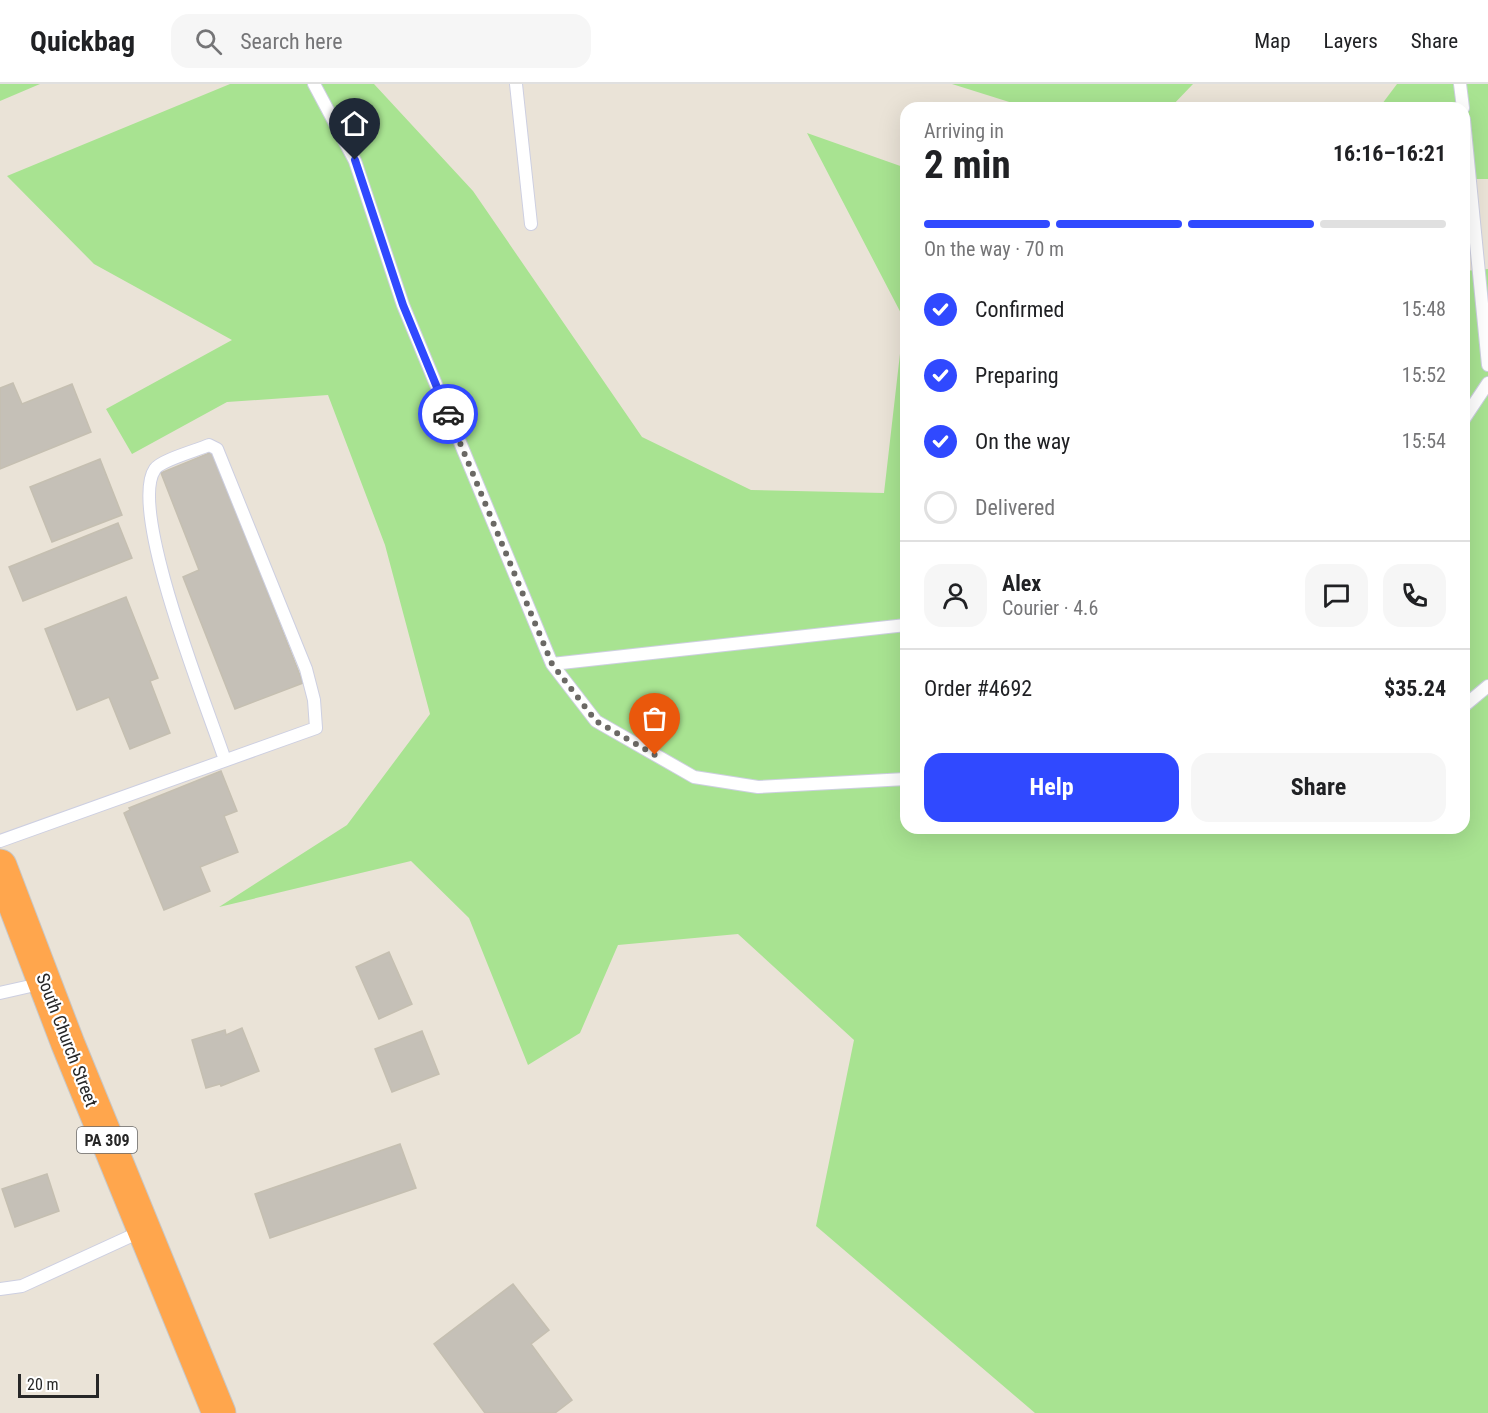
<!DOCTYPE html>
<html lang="en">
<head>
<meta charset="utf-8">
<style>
	body { margin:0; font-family:"Roboto Condensed",sans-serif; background:#f6f6f6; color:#202124; height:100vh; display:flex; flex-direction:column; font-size:22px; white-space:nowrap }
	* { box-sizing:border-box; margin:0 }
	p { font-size:20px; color:#757577 }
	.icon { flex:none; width:33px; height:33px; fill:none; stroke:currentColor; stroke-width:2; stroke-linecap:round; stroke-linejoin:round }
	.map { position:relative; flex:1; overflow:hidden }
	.sheet { position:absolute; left:900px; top:18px; width:570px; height:732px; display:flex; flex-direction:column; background:#fff; border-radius:18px; box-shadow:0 6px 24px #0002 }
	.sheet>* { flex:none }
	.scale { position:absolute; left:18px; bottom:15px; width:81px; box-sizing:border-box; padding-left:6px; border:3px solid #272727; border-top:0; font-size:16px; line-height:21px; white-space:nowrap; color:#272727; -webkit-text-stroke:4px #fff; paint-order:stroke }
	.pin { position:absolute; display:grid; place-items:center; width:51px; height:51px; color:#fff; margin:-62px -26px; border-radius:50% 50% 50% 0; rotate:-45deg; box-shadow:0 0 6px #0007 }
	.pin .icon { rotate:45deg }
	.courier { position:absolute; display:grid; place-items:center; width:60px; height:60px; margin:-30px; border:4px solid #3049ff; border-radius:50%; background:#fff; color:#222; box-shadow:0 2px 8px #0007 }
	.headline em { font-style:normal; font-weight:700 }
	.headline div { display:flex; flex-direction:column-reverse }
	.headline { display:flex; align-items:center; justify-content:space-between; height:102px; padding:0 24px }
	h1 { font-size:39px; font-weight:700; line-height:45px }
	.bar { display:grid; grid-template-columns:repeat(4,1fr); gap:9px 6px; align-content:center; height:72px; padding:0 24px }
	.bar i { height:8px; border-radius:4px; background:#e0e0e0 }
	.bar .active { background:#3049ff }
	.bar p { grid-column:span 4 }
	.line { display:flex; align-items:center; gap:15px; padding:0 24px; border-top:2px solid #e0e0e0 }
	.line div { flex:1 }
	.round { display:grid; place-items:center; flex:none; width:63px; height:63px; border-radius:18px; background:#f6f6f6 }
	ol { padding:0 24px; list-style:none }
	li { display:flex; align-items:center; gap:18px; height:66px }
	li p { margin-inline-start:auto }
	li .icon { padding:6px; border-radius:50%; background:#3049ff; color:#fff; stroke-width:4 }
	li:last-child { color:#757577 }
	li i { width:33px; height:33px; border:3px solid #e0e0e0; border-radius:50% }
	.cta { display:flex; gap:12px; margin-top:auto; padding:12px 24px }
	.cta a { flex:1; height:69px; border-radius:18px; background:#3049ff; color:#fff; font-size:24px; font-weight:700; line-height:69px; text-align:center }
	.cta a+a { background:#f6f6f6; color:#202124 }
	header { display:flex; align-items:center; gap:36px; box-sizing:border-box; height:84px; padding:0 30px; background:#fff; border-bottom:2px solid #e0e0e0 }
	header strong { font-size:28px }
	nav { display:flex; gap:33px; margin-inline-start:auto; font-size:21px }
	.search { width:420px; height:54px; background:#f6f6f6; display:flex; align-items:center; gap:15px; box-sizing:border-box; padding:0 21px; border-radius:18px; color:#757577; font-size:22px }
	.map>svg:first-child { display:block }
</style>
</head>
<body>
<header>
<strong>Quickbag</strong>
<div class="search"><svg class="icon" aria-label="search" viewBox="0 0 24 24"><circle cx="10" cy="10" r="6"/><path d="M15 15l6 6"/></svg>Search here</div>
<nav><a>Map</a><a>Layers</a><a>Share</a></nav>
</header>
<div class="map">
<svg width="1488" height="1329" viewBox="0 0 1488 1329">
	<rect width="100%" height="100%" fill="#eae3d7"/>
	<path fill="#a8e391" d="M0,0H40L0,17Z
		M230,0H374L473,107L642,353L751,406L884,409L904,235L807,49L906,84V744H1464V187L1488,185V1329H1035L816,1142L854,956L738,850L618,861L580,949L528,981L469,834L411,777L219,823L347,741L430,630L385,461L328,311L227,318L132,370L106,325L232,256L94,180L7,92Z
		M952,0H1193L1170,24H1028Z
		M1397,0H1488V95H1464V24H1379Z"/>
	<path fill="#c5c0b7" stroke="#c5bfb1" stroke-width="1.5" d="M13,299L22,320L72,300L91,348L0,385V304Z
		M212,368L303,599L235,625L183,493L199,486L161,389Z
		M100,375L122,431L52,458L30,403Z
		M118,439L132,474L23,517L9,483Z
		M126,513L158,594L150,597L170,649L130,665L109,613L77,626L45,545Z
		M221,687L237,727L224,732L238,768L200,783L210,807L164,826L124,729L130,726L129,724Z
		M389,868L412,920L379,935L356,883Z
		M242,944L259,987L221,1002L220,1000L206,1004L192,956L225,946L226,951Z
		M422,947L439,990L392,1008L375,965Z
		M400,1060L416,1104L270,1154L255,1110Z
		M47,1090L59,1127L15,1143L2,1105Z
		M513,1200L549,1246L531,1260L572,1316L555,1329H485L434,1260Z"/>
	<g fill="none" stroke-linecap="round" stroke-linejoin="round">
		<defs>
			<path id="lane" d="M314,0L355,77L403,221L552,580L596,637L694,693L758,703L906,695
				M516,0L531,140
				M1460,0L1463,24
				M1464,36L1488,281
				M1464,335L1488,299
				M552,580L906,541
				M1464,622L1488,602
				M0,757L316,644L314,616L306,585L217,365L209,361C198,366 161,376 155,385C127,425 208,625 225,676
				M0,909L44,899
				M0,1205L22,1202L142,1147"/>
			<path id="highway" d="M0,782L68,960L219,1329"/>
		</defs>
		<use href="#lane" stroke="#cdcfe1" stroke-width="14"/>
		<use href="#highway" stroke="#c7c7c7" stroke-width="35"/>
		<use href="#lane" stroke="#fff" stroke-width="12"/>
		<use href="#highway" stroke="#ffa64d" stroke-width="33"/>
	</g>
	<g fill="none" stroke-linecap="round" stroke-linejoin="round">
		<path stroke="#6b6965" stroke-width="6" stroke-dasharray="0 10.8" d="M448,330L552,580L596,637L655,671"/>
		<path stroke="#3049ff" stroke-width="8" d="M355,76L403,221L448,330"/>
	</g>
	<g text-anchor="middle" stroke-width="4.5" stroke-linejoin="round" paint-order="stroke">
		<rect fill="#fff" stroke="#686868" stroke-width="1.5" x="77" y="1043" width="60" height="26" rx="4.5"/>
		<g font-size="16" font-weight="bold" fill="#272727">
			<text x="107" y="1062">PA 309</text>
		</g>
		<g font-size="18" fill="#272727" stroke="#fff">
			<text transform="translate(67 956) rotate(69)" y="6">South Church Street</text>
		</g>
	</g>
</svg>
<div class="scale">20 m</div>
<div class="pin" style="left:655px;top:671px;background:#ea580c"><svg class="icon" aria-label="bag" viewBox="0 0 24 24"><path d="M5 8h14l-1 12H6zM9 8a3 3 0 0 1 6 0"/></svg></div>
<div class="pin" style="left:355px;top:76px;background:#1f2937"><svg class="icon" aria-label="home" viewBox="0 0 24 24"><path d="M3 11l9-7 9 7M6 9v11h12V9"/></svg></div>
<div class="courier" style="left:448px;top:330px"><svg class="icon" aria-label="car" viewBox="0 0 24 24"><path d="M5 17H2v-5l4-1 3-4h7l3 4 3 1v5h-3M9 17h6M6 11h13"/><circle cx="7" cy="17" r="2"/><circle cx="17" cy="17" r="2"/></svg></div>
<section class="sheet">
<div class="headline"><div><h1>2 min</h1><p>Arriving in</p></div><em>16:16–16:21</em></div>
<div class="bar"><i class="active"></i><i class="active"></i><i class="active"></i><i></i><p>On the way · 70 m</p></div>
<ol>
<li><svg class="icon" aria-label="check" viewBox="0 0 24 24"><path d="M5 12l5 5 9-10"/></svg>Confirmed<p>15:48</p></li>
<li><svg class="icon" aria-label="check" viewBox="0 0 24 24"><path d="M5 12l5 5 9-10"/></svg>Preparing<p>15:52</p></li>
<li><svg class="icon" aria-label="check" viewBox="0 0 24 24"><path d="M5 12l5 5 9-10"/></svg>On the way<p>15:54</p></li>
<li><i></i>Delivered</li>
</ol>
<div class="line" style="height:108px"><a class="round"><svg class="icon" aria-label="person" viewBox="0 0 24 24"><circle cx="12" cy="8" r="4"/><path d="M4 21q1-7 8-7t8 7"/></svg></a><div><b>Alex</b><p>Courier · 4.6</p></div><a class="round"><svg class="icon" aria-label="chat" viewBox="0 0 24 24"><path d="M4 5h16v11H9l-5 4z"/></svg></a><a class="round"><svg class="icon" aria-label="phone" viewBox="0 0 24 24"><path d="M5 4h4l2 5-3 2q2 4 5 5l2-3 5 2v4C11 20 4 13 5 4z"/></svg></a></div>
<div class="line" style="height:78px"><div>Order #4692</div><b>$35.24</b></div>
<div class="cta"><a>Help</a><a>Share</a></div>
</section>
</div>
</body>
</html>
